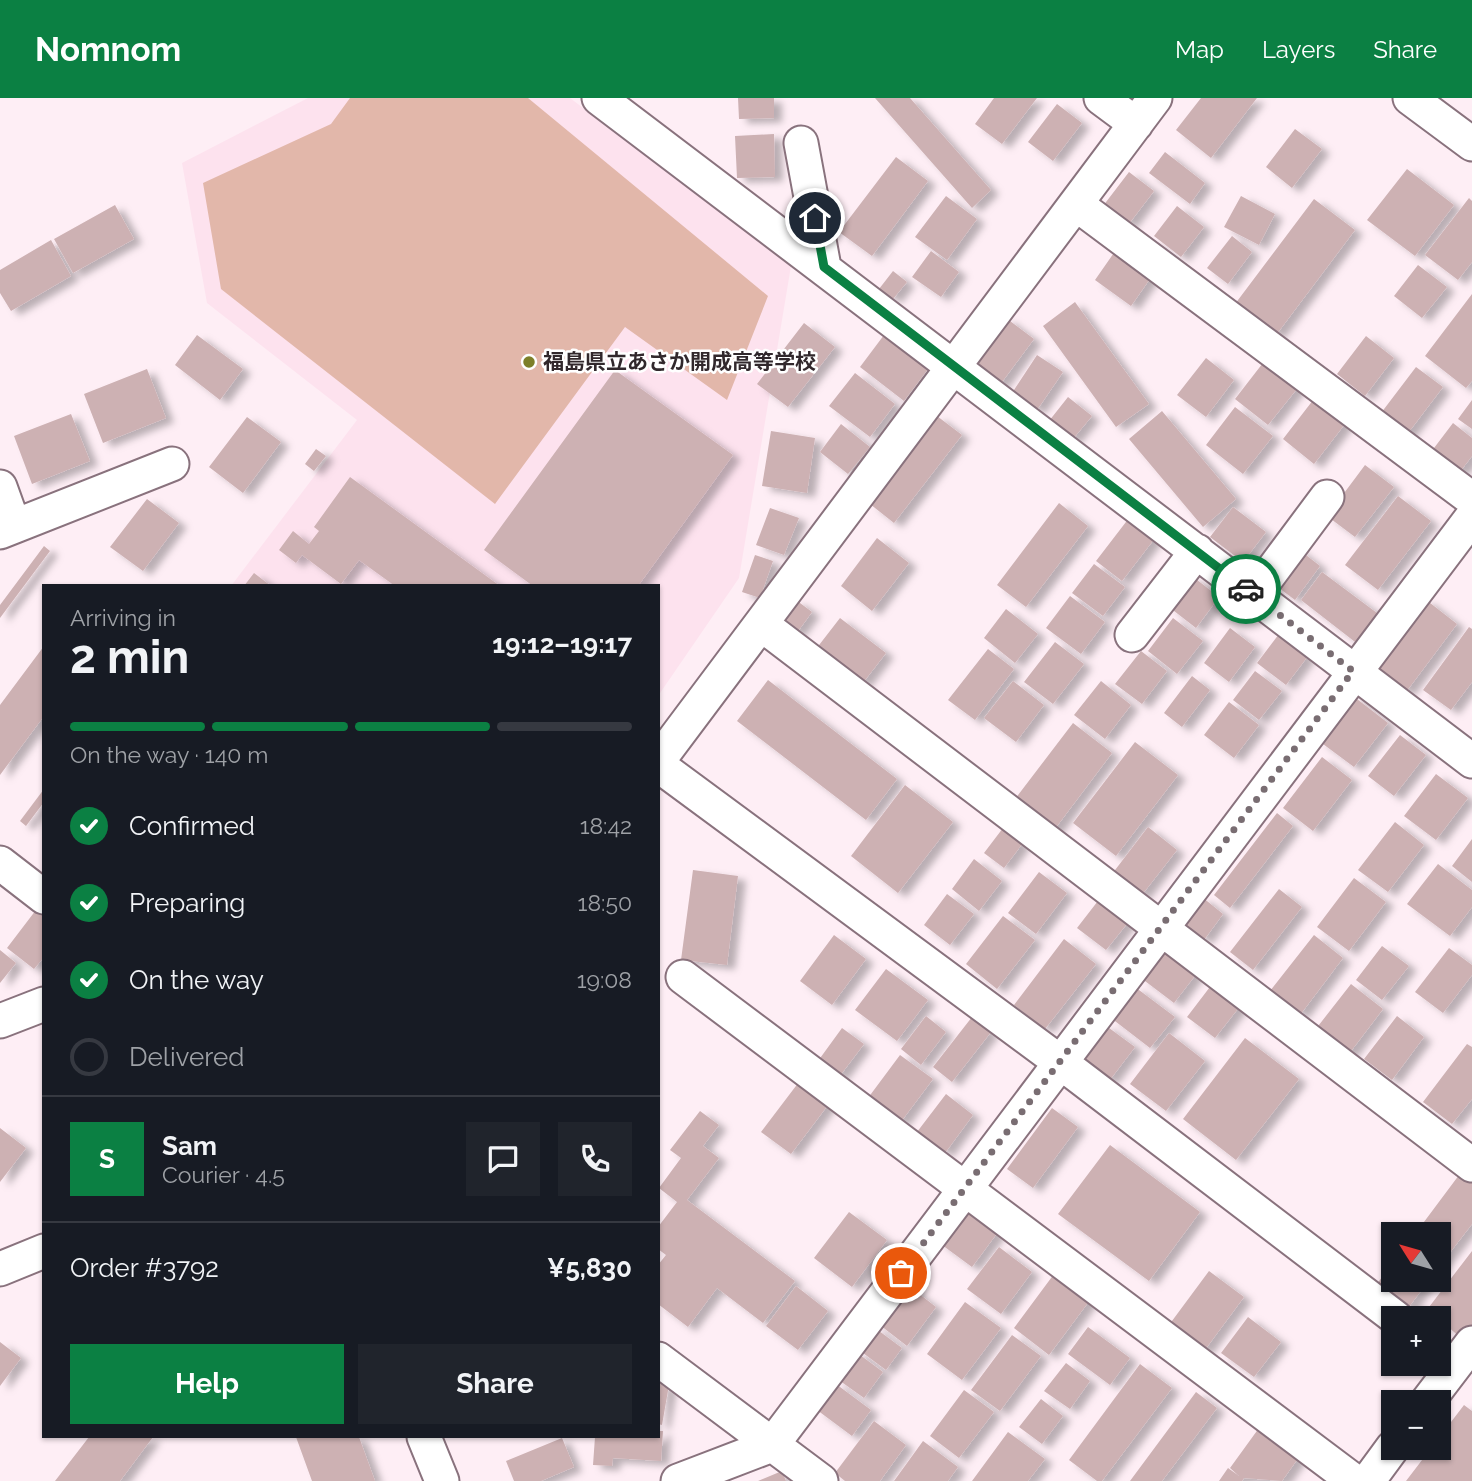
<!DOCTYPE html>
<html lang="en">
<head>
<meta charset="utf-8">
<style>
	body { margin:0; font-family:Raleway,"Noto Sans JP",sans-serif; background:#20242c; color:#f1f3f6; height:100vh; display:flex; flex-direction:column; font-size:26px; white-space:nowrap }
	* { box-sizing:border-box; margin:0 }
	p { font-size:23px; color:#9ea1a6 }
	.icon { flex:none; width:38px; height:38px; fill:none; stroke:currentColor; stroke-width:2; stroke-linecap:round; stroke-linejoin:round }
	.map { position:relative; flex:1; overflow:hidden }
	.side { position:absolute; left:42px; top:486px; width:618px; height:854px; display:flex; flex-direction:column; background:#171b24; border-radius:0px; box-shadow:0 2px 5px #0004 }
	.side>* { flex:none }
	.needle { width:46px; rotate:307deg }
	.controls { position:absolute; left:1381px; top:1124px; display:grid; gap:14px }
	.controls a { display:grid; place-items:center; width:70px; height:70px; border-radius:0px; background:#171b24; box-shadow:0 2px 5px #0004; font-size:35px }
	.pin { position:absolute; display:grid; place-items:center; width:60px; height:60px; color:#fff; margin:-30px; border:4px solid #fff; border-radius:50%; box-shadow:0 2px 7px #0007 }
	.courier { position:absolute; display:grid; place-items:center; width:70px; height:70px; margin:-35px; border:5px solid #0b8043; border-radius:50%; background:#fff; color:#222; box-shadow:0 2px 9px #0007 }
	.head em { font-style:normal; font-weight:700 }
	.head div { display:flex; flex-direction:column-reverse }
	.head { display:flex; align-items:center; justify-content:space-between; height:119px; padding:0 28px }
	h1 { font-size:46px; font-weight:700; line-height:52px }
	.bar { display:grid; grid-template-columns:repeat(4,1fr); gap:10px 7px; align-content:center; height:84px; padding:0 28px }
	.bar i { height:9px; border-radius:5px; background:#363941 }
	.bar .selected { background:#0b8043 }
	.bar p { grid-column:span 4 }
	.line { display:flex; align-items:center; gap:18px; padding:0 28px; border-top:2px solid #363941 }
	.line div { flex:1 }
	.round { display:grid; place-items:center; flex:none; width:74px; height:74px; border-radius:0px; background:#20242c }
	ol { padding:0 28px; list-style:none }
	li { display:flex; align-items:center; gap:21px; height:77px }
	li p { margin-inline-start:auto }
	li .icon { padding:7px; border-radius:50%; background:#0b8043; color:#fff; stroke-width:4 }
	li:last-child { color:#9ea1a6 }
	li i { width:38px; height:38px; border:4px solid #363941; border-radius:50% }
	.primary-button { display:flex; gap:14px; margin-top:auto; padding:14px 28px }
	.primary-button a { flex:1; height:80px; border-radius:0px; background:#0b8043; color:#fff; font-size:28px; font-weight:700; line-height:80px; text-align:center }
	.primary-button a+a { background:#20242c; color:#f1f3f6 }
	header { display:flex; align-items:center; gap:42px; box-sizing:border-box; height:98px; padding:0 35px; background:#0b8043; color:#fff }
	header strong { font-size:33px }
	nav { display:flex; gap:38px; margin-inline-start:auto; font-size:24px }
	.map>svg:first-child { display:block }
</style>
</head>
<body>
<header>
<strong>Nomnom</strong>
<nav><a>Map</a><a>Layers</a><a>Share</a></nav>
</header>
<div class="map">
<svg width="1472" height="1383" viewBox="0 0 1472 1383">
	<defs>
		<filter id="shadow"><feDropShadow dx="8" dy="4.5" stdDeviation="3.5" flood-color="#0004"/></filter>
	</defs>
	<rect width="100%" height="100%" fill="#feeef5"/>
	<path fill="#fde2ee" d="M308,0H570L791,168L739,480L658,598V488H231L357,322L207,205L182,65Z"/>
	<path fill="#e2b7aa" d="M350,0H528L768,198L727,302L625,229L495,406L221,191L203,85L331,26Z"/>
	<path fill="#cdb1b3" filter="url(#shadow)" d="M738,0H774V20L739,21Z
		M875,0H910L991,92L972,110Z
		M994,0H1037L1002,46L975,26Z
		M1201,0H1257L1211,60L1176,32Z
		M1057,6L1082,25L1053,63L1028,44Z
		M1295,31L1322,51L1292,90L1266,69Z
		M774,36L775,79L737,80L735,38Z
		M1165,54L1205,85L1190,106L1149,75Z
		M896,59L928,83L872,158L839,134Z
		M1407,71L1454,107L1415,158L1367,122Z
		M1129,74L1154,93L1128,127L1103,108Z
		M946,98L977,121L947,162L915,139Z
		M1241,98L1275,116L1259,147L1224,129Z
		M1469,100L1472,103V164L1458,182L1425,157Z
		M1314,101L1355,132L1276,237L1235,206Z
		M115,107L134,141L73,175L54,141Z
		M1177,108L1204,129L1181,159L1154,138Z
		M1232,138L1252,154L1228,186L1207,170Z
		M51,142L71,178L11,213L0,195V172Z
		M1118,149L1154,175L1131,208L1095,182Z
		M931,153L959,174L941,199L912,179Z
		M1418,167L1447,189L1422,220L1394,198Z
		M893,173L907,184L893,201L879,191Z
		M1472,196V283L1466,290L1425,258Z
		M1075,204L1149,306L1116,329L1043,228Z
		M1006,220L1034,241L999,288L971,267Z
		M804,225L835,249L788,309L757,286Z
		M197,237L243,271L220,302L175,267Z
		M884,237L928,271L904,303L860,269Z
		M1366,238L1394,260L1365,298L1337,276Z
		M1037,257L1063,274L1037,312L1012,295Z
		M1206,260L1234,282L1206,319L1177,297Z
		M1266,261L1300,287L1268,327L1235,301Z
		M1416,269L1443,289L1405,339L1378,319Z
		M147,271L166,320L103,345L84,296Z
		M615,272L733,357L638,488H533L484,452Z
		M855,275L895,306L870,339L829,308Z
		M1317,297L1348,322L1314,366L1283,341Z
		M1068,299L1092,318L1072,342L1049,323Z
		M1472,302V331L1458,321Z
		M1235,309L1273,338L1243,376L1206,347Z
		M1162,313L1236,401L1203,429L1129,341Z
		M71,316L90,363L32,386L14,338Z
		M937,318L962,337L894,425L870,406Z
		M247,319L281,344L243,395L209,369Z
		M1453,325L1472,340V358L1459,375L1431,354Z
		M841,326L870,349L848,376L820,354Z
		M771,333L815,340L807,395L762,388Z
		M316,351L326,358L314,373L305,366Z
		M1365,367L1394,389L1355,439L1327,418Z
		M350,379L500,488H395L359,462L341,486L302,457L296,465L279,452L293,433L309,446L319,433L314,429Z
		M1398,398L1431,423L1378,492L1345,467Z
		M147,401L179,425L143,473L110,449Z
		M1059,405L1088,428L1026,509L997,487Z
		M1233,409L1266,434L1243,464L1210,439Z
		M770,410L799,420L784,457L756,447Z
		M1129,420L1155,440L1122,483L1096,463Z
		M877,440L909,465L872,513L841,488Z
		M44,448L50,453L0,520V507Z
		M1297,450L1320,468L1295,502L1271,484Z
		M755,457L773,463L760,500L742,494Z
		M1094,466L1125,489L1103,518L1072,495Z
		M1322,474L1381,518L1359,547L1301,502Z
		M254,475L271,488H244Z
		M1192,478L1219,499L1196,530L1169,509Z
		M1070,498L1105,524L1081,556L1046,530Z
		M1425,501L1457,526L1406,594L1374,569Z
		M796,502L812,514L796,536L780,523Z
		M1006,511L1038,536L1015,565L984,540Z
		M840,520L886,555L862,586L816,551Z
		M1173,520L1203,543L1177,576L1148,553Z
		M1469,529L1472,531V584L1451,612L1423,592Z
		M1230,530L1255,549L1229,584L1204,565Z
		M1279,536L1308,558L1286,587L1257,565Z
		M1055,544L1084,566L1053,606L1024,584Z
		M44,548V618L0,677V607Z
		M988,551L1014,571L975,622L948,602Z
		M1141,553L1167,573L1142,606L1115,586Z
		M1255,573L1282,593L1259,622L1233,602Z
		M1192,578L1210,592L1182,629L1164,615Z
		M768,582L897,681L866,722L737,623Z
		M1013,583L1044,607L1016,644L984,620Z
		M1101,583L1131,607L1105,641L1074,617Z
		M1353,598L1388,625L1354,669L1319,643Z
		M1229,604L1259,627L1234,660L1204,637Z
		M1073,625L1112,655L1051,736L1012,705Z
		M1400,637L1426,657L1394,698L1368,678Z
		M1135,644L1178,677L1116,758L1073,725Z
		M1322,659L1352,682L1313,733L1283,710Z
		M1436,676L1468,700L1436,742L1404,718Z
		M905,687L953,724L898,795L851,758Z
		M44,691V704L26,728L20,723Z
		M1277,715L1293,728L1230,810L1214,797Z
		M1395,724L1424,747L1388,794L1358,772Z
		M1148,729L1177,752L1141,798L1112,776Z
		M1003,730L1023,745L1004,770L984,755Z
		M1472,741V784L1452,768Z
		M974,761L1002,783L979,813L952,791Z
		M1438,766L1472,792V809L1450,838L1407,806Z
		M693,772L738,778L727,867L681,862Z
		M1039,774L1067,795L1036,836L1008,815Z
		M1354,780L1386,804L1349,853L1317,829Z
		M1279,791L1302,809L1253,872L1230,854Z
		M947,796L974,816L950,847L924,827Z
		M1101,799L1130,822L1106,852L1077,830Z
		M1202,799L1223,816L1204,842L1182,825Z
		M39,808L44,812V859L34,871L7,850Z
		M1003,818L1035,842L997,891L966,866Z
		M834,837L866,861L832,907L800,883Z
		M1314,837L1343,860L1300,917L1270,893Z
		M1064,841L1096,866L1045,931L1014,907Z
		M1382,848L1409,868L1382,902L1356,882Z
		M1164,850L1197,875L1174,905L1141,880Z
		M1449,850L1472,867V877L1443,915L1415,894Z
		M0,852L16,865L0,885Z
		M886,871L928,902L897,943L855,912Z
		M1216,881L1244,903L1215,940L1187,919Z
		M1351,886L1383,911L1348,957L1315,932Z
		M1135,889L1175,919L1150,950L1111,920Z
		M926,918L946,934L921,967L901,951Z
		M1397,918L1424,939L1392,982L1364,961Z
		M972,919L991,934L952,984L933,969Z
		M1105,927L1135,949L1109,983L1080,961Z
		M842,930L864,946L839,979L818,963Z
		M1169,935L1205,963L1166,1013L1130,986Z
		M1245,940L1299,981L1236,1062L1183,1021Z
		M1467,946L1472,949V1001L1452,1026L1423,1004Z
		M900,957L933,981L900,1025L868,1000Z
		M805,976L834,999L791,1056L761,1034Z
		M946,996L973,1017L945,1055L917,1034Z
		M1052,1010L1078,1029L1033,1090L1007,1071Z
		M700,1013L719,1027L703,1048L719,1060L687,1102L795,1183L763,1225L717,1190L688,1229L658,1206V1167L666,1157L658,1151V1129L677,1104L659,1090L681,1060L670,1052Z
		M0,1030L26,1050L0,1084Z
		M1110,1047L1200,1114L1149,1183L1058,1116Z
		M1465,1069L1472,1074V1126L1438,1170V1136H1415Z
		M965,1109L998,1134L972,1169L938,1144Z
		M849,1114L887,1142L852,1189L814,1160Z
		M999,1149L1032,1174L1001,1216L967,1191Z
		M1472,1153V1228L1462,1241L1438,1220L1426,1213Z
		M1393,1164V1181H1430L1408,1210L1377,1186Z
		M1057,1172L1093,1198L1049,1257L1014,1230Z
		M1209,1173L1244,1199L1204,1253L1169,1227Z
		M905,1185L936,1209L907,1248L876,1224Z
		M796,1188L828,1213L798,1252L766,1228Z
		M965,1204L1001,1230L962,1282L927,1256Z
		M1248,1219L1281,1244L1254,1279L1221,1255Z
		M1088,1229L1130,1260L1110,1287L1068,1256Z
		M875,1230L902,1250L886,1272L859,1252Z
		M1012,1237L1041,1258L1000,1313L971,1292Z
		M0,1244L21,1260L0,1288Z
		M856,1254L883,1274L864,1300L836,1280Z
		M1066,1265L1090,1283L1070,1311L1044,1293Z
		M1140,1266L1172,1290L1102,1383H1097L1069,1362Z
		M658,1285L669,1287L662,1327L658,1326Z
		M836,1286L871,1312L852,1338L817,1312Z
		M964,1292L994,1314L959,1360L930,1338Z
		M1196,1294L1217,1310L1162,1383H1130Z
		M1041,1301L1063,1318L1042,1346L1019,1329Z
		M1464,1307L1472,1313V1383H1406L1432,1349H1438V1341Z
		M874,1323L906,1347L880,1383H845L835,1375Z
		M1259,1330L1299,1359L1282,1383L1244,1380L1242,1383H1219L1228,1370L1239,1378L1230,1370Z
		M658,1333H663L661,1363L613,1360L612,1368L593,1367L595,1339H658Z
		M1008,1334L1045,1361L1028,1383H972Z
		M89,1339H153L120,1383H55Z
		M296,1339H359L375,1383H312Z
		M562,1340L574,1369L541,1383H514L506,1363Z
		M923,1343L958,1369L948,1383H894Z
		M782,1373L786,1383H758Z"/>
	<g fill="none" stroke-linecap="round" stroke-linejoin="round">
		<defs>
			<path id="minor" d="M599,0L1472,663
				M1101,0L1136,26
				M1410,0L1472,46
				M801,45L824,169
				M1076,106L1472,401
				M0,389L14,428
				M0,434L172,366
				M1254,497L1327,399
				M761,526L1472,1067
				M1132,537L1197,453
				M658,663L1155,0
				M658,667L1060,964L1396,1220
				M0,765L44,799
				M683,879L1354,1383
				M0,923L44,906
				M0,1171L44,1153
				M658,1261L821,1383
				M1427,1304L1472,1245
				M424,1339L442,1383
				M678,1383L772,1347L1472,419
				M1368,1383L1393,1349"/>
		</defs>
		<use href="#minor" stroke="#89727d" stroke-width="37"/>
		<use href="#minor" stroke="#fff" stroke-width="33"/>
	</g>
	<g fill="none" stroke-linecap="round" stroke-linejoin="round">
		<path stroke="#796d72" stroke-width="7" stroke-dasharray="0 12.6" d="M901,1175L1353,573L1246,491"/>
		<path stroke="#0b8043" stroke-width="9" d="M815,120L824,169L1246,491"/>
	</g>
	<circle fill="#7d7f29" stroke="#fff" stroke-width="2.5" cx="529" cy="264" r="7"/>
	<g text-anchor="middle" stroke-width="5" stroke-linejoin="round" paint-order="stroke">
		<g font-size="21" font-weight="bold" fill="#31282c" stroke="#fff" text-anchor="start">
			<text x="543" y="271">福島県立あさか開成高等学校</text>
		</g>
	</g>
</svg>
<div class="controls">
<a><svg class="needle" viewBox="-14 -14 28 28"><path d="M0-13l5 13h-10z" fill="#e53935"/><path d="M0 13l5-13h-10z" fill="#9ea1a6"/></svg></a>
<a>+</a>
<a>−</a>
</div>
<div class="pin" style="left:901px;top:1175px;background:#ea580c"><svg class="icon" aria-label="bag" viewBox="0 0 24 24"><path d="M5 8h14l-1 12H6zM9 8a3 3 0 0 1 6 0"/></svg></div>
<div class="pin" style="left:815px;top:120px;background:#1f2937"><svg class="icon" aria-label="home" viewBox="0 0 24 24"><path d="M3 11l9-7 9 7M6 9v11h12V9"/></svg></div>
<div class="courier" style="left:1246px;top:491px"><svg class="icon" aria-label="car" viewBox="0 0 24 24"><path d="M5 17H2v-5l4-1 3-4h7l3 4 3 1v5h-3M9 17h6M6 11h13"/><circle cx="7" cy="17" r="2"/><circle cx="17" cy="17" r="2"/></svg></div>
<section class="side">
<div class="head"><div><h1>2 min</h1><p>Arriving in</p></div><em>19:12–19:17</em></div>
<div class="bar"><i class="selected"></i><i class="selected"></i><i class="selected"></i><i></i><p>On the way · 140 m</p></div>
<ol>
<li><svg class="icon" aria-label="check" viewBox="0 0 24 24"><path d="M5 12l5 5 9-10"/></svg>Confirmed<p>18:42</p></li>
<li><svg class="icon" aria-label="check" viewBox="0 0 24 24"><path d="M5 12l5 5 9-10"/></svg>Preparing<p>18:50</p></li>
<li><svg class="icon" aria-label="check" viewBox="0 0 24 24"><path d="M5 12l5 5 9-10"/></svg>On the way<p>19:08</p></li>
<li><i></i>Delivered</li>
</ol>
<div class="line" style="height:126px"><b class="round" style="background:#0b8043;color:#fff">S</b><div><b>Sam</b><p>Courier · 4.5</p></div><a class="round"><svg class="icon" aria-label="chat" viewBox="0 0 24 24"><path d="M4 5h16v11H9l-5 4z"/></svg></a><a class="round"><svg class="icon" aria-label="phone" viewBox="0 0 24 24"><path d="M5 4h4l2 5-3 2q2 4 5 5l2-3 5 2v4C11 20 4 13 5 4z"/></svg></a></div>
<div class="line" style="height:91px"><div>Order #3792</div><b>¥5,830</b></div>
<div class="primary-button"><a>Help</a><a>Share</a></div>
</section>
</div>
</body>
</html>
